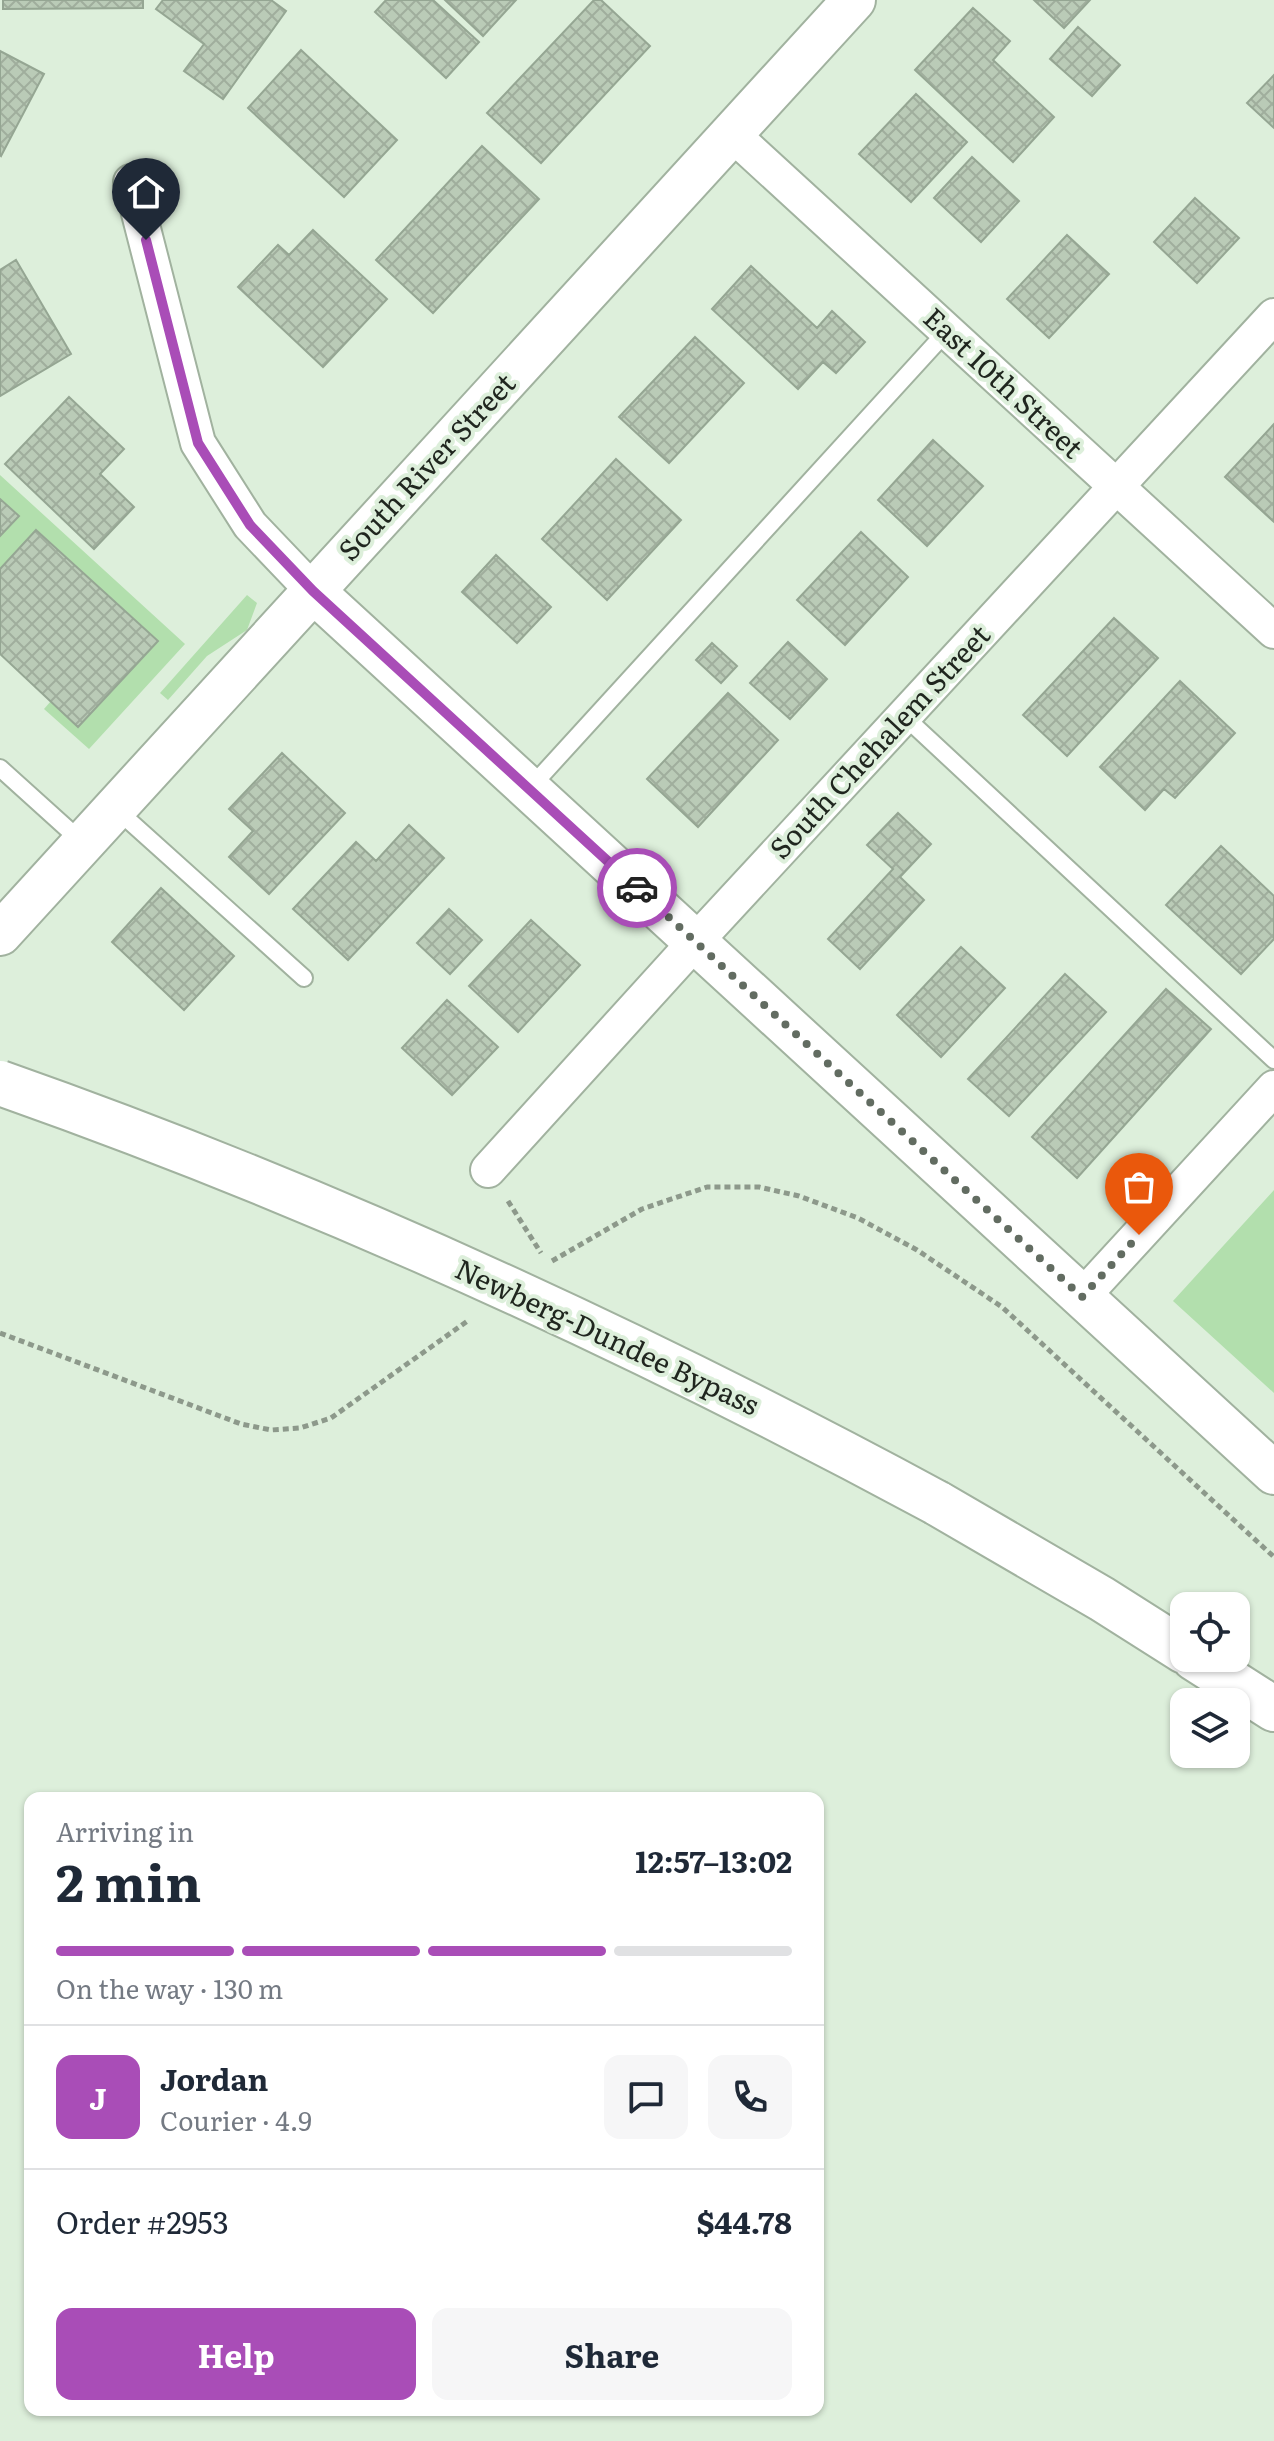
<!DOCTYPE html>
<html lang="en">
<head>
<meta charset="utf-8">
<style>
	body { margin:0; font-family:Literata,serif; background:#f6f6f7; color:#1f2937; height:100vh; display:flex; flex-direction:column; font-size:30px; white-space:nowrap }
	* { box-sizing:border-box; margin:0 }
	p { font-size:26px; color:#747a83 }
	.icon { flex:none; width:44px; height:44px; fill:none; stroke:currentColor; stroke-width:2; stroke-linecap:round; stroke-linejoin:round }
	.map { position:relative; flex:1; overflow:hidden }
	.side { position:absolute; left:24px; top:1792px; width:800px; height:624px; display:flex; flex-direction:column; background:#fff; border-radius:16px; box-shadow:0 2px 6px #0004 }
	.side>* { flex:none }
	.tools { position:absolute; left:1170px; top:1592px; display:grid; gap:16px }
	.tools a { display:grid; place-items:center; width:80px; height:80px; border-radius:16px; background:#fff; box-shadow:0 2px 6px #0004; font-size:40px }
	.pin { position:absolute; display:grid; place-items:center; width:68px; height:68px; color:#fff; margin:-82px -34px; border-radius:50% 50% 50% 0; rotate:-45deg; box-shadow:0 0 8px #0007 }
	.pin .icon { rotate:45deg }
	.courier { position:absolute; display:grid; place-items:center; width:80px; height:80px; margin:-40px; border:6px solid #a94db7; border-radius:50%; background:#fff; color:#222; box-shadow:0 2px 10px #0007 }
	.overview em { font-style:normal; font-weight:700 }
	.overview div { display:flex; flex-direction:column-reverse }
	.overview { display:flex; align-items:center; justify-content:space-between; height:136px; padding:0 32px }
	h1 { font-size:52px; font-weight:700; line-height:60px }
	.bar { display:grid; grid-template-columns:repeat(4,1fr); gap:12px 8px; align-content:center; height:96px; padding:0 32px }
	.bar i { height:10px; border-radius:6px; background:#e0e1e3 }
	.bar .selected { background:#a94db7 }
	.bar p { grid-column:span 4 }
	.line { display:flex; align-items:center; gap:20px; padding:0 32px; border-top:2px solid #e0e1e3 }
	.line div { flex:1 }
	.round { display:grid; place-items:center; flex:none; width:84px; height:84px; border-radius:16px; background:#f6f6f7 }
	.action { display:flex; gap:16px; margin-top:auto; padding:16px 32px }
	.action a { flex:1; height:92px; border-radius:16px; background:#a94db7; color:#fff; font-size:32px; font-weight:700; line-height:92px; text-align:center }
	.action a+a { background:#f6f6f7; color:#1f2937 }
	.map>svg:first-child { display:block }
</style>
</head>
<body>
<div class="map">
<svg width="1274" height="2441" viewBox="0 0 1274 2441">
	<defs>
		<pattern id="building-cross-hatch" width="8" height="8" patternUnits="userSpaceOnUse" patternTransform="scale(2)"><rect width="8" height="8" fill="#bacbb7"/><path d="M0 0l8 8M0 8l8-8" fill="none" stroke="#a0ae9d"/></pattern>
	</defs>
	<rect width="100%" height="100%" fill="#ddefdb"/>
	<path fill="#b2dfad" d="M0,475L185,644L89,749L44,709L51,701L157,641L37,530L0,569V536L18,516L0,499Z
		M247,595L257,603L247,630L207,656L168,700L160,693Z
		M1274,1190V1393L1173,1301Z"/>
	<path fill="url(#building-cross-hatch)" stroke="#95a693" stroke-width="2" d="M3,0H143V8L3,9Z
		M163,0H271L286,11L223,99L184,71L204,44L156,9Z
		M386,0H433L479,42L446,78L375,12Z
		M445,0H516L483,36Z
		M594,0H601L650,46L541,163L487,113Z
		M1034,0H1090L1064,28Z
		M973,8L1010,41L993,60L1054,117L1013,162L915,70Z
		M1078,27L1120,65L1092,96L1050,59Z
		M301,50L397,140L344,197L248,108Z
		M0,51L44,74L1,156L0,155Z
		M1274,75V128L1247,103Z
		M916,94L967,142L911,202L859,154Z
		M482,146L539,199L433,313L376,260Z
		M972,157L1019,201L981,242L934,198Z
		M1195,198L1239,238L1197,283L1154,242Z
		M313,230L387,299L323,367L238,287L278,245L289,255Z
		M1067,235L1109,274L1049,338L1007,299Z
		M16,260L71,354L0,396V270Z
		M751,266L817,328L832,311L865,342L836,373L823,362L798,389L712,309Z
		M695,337L744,383L669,463L619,417Z
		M69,397L124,449L100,474L134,507L94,549L5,464Z
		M1274,424V522L1225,477Z
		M933,440L983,486L927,546L878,500Z
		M616,459L681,520L607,600L542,539Z
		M0,499L19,516L0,536Z
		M36,530L158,641L78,727L0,654V569Z
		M861,532L908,577L845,645L797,600Z
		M496,555L551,607L517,643L462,592Z
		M1114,618L1158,658L1067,756L1023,715Z
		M788,642L827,679L790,719L750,683Z
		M712,643L737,666L721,683L696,660Z
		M1180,681L1235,733L1175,798L1164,789L1145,810L1100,767Z
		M728,693L778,740L698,827L647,779Z
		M282,753L345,813L269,894L229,857L253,831L229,809Z
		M898,813L931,844L900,877L924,900L860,969L828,939L893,869L867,845Z
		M409,825L444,858L348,960L293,909L356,842L376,861Z
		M1221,846L1274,896V939L1241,974L1166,905Z
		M161,888L234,956L184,1010L112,942Z
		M449,909L482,940L450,974L417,943Z
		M531,920L580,965L518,1032L469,986Z
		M961,947L1005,988L941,1057L897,1015Z
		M1065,974L1106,1012L1009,1116L968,1079Z
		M1166,989L1211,1029L1077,1178L1032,1137Z
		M447,1000L498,1047L452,1095L402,1048Z"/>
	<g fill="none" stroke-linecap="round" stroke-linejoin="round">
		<defs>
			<path id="service" d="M904,716L1274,1060
				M0,768L82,842
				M530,788L947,331
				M116,809L304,978"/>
			<path id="minor" d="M732,134L1274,631
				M131,182L198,443L250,525L313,591
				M488,1170L696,941L1274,316
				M1082,1297L1274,1088"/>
			<path id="tertiary" d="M313,591L1274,1473
				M0,934L854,0"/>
			<path id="trunk" d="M937,1503L1102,1599L1184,1651
				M1194,1658L1274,1709"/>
		</defs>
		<use href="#service" stroke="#a1b29f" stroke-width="20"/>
		<use href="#minor" stroke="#a1b29f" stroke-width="38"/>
		<use href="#tertiary" stroke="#a1b29f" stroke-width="46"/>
		<use href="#trunk" stroke="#a1b29f" stroke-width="48"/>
		<path stroke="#8d998b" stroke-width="5" stroke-dasharray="6 4" stroke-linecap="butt" d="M508,1201L541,1253
			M552,1261L642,1209L707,1187H759L799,1196L858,1218L917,1250L1002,1307L1274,1557
			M0,1333L241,1424L271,1430L300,1428L331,1418L469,1320"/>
		<use href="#service" stroke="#fff" stroke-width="16"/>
		<use href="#minor" stroke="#fff" stroke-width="34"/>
		<use href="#tertiary" stroke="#fff" stroke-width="42"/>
		<use href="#trunk" stroke="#fff" stroke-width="44"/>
		<defs>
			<path id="trunk-bridge" d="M0,1083C324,1197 635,1340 937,1503"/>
		</defs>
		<use href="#trunk-bridge" stroke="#a1b29f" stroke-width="48" stroke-linecap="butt"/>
		<use href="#trunk-bridge" stroke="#fff" stroke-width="44"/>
	</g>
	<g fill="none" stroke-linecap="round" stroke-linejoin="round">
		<path stroke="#626c61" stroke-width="8" stroke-dasharray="0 14.4" d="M637,888L1082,1297L1139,1235"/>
		<path stroke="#a94db7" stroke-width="10" d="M146,240L198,443L250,525L313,591L637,888"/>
	</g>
	<g text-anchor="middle" stroke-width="8" stroke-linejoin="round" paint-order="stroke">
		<g font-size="28" fill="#20261f" stroke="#ddefdb">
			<text transform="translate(1003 383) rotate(43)" y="10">East 10th Street</text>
			<text transform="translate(427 467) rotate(-47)" y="10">South River Street</text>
			<text transform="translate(880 742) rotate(-47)" y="10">South Chehalem Street</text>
			<text transform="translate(607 1337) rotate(25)" y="10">Newberg-Dundee Bypass</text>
		</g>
	</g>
</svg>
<div class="tools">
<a><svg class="icon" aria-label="locate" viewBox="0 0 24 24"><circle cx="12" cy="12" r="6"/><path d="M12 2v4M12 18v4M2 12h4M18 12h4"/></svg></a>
<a><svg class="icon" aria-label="layers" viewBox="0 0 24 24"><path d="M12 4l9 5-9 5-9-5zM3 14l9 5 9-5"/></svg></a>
</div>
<div class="pin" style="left:1139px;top:1235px;background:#ea580c"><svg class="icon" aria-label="bag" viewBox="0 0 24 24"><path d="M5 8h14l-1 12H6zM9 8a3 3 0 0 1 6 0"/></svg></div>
<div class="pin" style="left:146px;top:240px;background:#1f2937"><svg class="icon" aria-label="home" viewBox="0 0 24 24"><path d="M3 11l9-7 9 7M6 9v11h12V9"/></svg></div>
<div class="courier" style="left:637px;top:888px"><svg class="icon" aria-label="car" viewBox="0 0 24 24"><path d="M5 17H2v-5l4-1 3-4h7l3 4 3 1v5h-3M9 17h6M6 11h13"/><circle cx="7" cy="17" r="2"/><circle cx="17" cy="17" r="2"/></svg></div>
<section class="side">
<div class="overview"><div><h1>2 min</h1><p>Arriving in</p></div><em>12:57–13:02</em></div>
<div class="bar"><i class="selected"></i><i class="selected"></i><i class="selected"></i><i></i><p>On the way · 130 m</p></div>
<div class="line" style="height:144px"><b class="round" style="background:#a94db7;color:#fff">J</b><div><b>Jordan</b><p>Courier · 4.9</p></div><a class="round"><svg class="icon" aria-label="chat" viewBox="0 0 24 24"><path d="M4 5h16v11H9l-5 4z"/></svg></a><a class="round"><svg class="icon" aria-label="phone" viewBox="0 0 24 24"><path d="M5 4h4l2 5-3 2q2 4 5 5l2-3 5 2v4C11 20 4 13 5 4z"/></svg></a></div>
<div class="line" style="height:104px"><div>Order #2953</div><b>$44.78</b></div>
<div class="action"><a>Help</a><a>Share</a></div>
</section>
</div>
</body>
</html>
